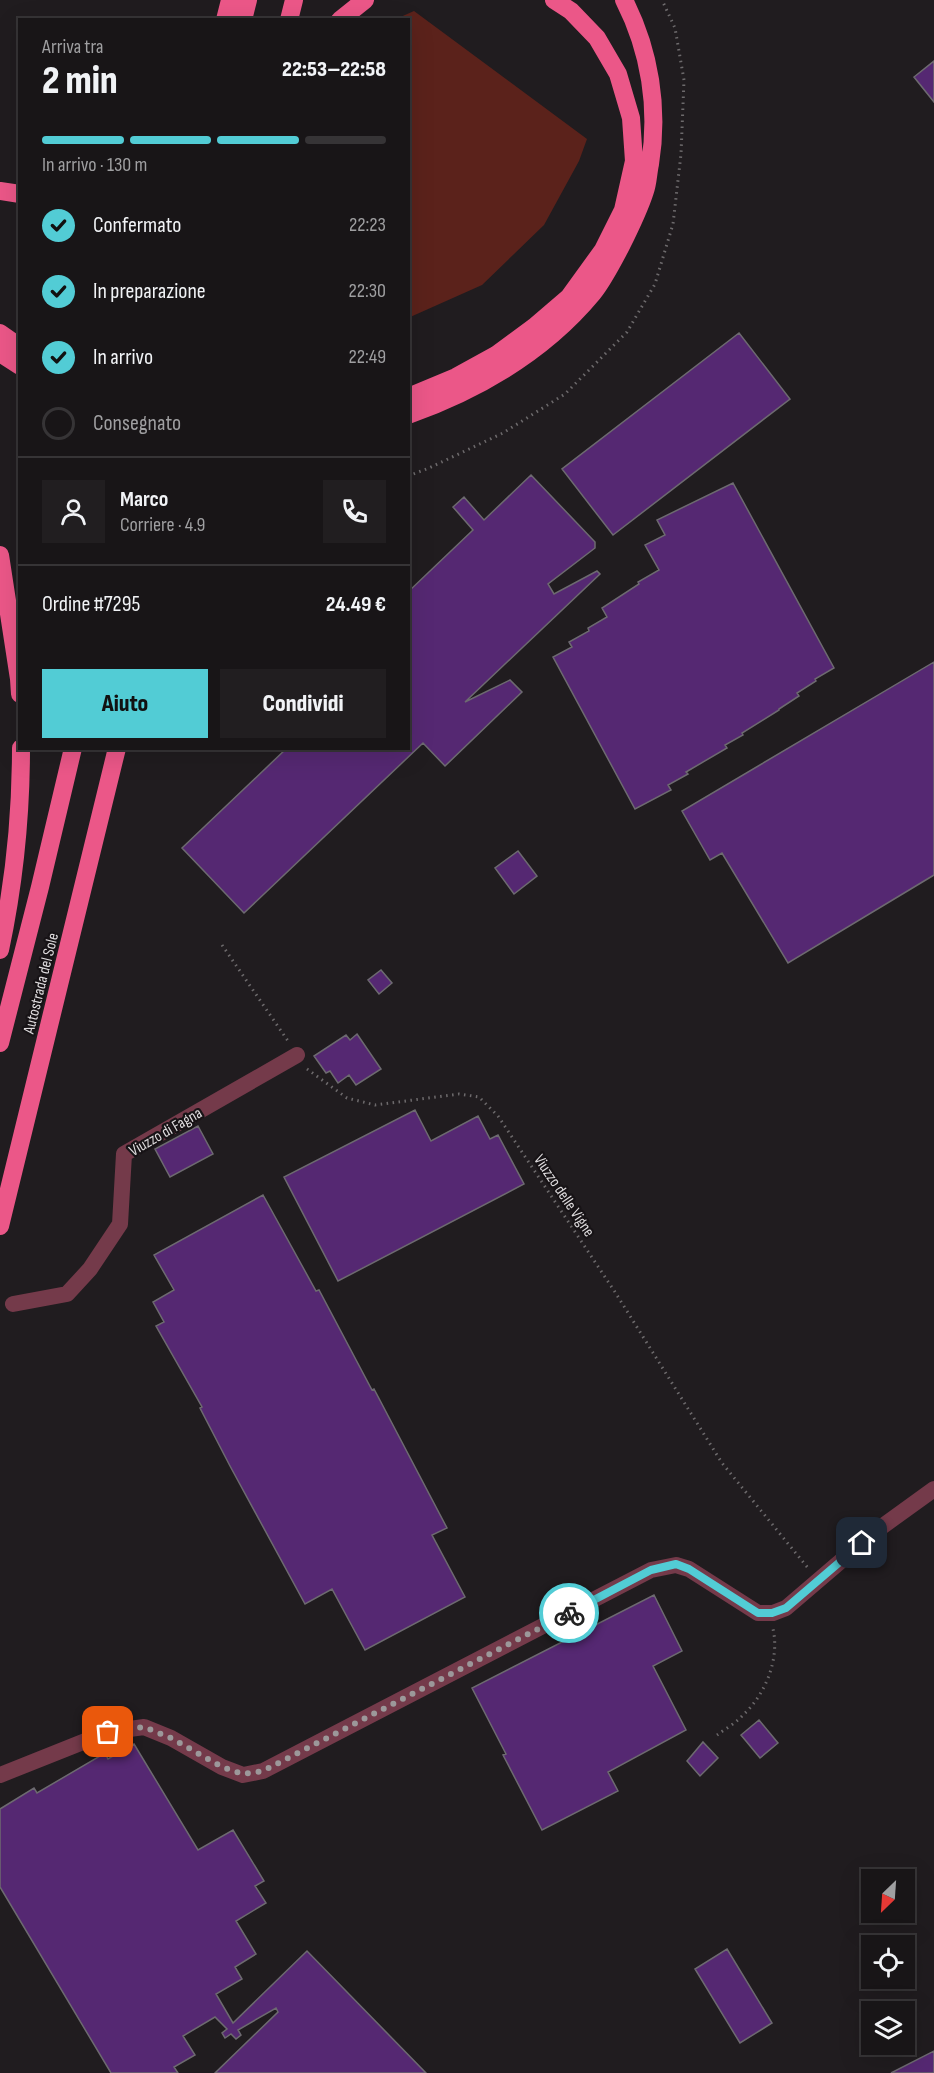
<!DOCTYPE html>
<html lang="it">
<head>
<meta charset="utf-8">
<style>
	body { margin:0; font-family:"Sofia Sans Condensed",sans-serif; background:#211e20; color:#f1f3f6; height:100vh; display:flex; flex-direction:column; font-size:22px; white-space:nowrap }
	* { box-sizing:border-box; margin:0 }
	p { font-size:20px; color:#9f9fa1 }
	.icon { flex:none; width:33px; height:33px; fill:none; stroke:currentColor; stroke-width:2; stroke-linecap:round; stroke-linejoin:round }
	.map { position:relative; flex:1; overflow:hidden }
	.drawer { position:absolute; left:18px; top:18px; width:392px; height:732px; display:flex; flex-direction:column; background:#181517; border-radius:0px; box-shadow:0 6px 24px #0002,0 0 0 2px #363436 }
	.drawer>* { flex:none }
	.needle { width:39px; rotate:205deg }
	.fabs { position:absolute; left:861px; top:1869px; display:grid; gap:12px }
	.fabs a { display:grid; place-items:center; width:54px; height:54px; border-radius:0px; background:#181517; box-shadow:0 6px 24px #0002,0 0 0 2px #363436; font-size:30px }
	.pin { position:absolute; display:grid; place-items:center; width:51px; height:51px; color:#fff; margin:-26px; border-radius:12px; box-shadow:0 3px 9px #0006 }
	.courier { position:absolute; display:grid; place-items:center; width:60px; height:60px; margin:-30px; border:4px solid #52ccd5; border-radius:50%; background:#fff; color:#222; box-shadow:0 2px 8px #0007 }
	.summary em { font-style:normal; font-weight:800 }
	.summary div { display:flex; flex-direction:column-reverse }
	.summary { display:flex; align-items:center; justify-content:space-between; height:102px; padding:0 24px }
	h1 { font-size:39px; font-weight:800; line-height:45px }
	.bar { display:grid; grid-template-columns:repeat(4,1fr); gap:9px 6px; align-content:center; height:72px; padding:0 24px }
	.bar i { height:8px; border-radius:4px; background:#363436 }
	.bar .selected { background:#52ccd5 }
	.bar p { grid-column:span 4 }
	.line { display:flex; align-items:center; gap:15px; padding:0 24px; border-top:2px solid #363436 }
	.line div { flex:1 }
	.round { display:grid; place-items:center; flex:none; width:63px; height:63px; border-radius:0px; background:#211e20 }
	ol { padding:0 24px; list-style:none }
	li { display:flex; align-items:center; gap:18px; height:66px }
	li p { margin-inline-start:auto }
	li .icon { padding:6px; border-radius:50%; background:#52ccd5; color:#111; stroke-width:4 }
	li:last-child { color:#9f9fa1 }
	li i { width:33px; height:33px; border:3px solid #363436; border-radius:50% }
	.action { display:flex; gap:12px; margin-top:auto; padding:12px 24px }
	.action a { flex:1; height:69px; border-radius:0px; background:#52ccd5; color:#111; font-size:24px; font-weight:800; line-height:69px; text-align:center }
	.action a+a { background:#211e20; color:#f1f3f6 }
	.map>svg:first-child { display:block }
</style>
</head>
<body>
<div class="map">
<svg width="934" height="2073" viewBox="0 0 934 2073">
	<rect width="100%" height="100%" fill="#201c1f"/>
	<path fill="#5b221b" d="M414,11L587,139L579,161L544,225L482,285L408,318V20L396,19Z"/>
	<path fill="#552872" stroke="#6d6a70" stroke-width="1.5" d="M934,61V102L914,77Z
		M739,333L790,399L613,535L562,469Z
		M531,475L595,542V548L548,584L554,594L597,571L600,574L465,702L510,680L522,692L445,766L423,743L244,913L182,848L287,748H408V592L473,530L453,507L464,497L484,520Z
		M733,483L834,668L815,679L816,681L797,693L799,696L779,709V710L742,733L743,735L725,745L727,748L686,772L688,774L668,785L671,790L635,809L553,657L572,647L569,642L589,631L588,628L607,617L602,608L639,584L638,582L659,570L645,545L665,535L657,520Z
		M934,662V875L788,963L722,853L710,860L682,811Z
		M518,851L537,876L514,894L495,868Z
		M381,970L392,983L379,994L368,980Z
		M357,1034L381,1069L356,1085L349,1075L338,1083L330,1071L326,1073L314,1056L346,1035L350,1040Z
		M415,1110L431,1141L478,1116L490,1139L498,1135L524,1184L338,1281L284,1177Z
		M198,1126L213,1154L170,1177L155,1149Z
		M263,1195L316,1291L319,1290L372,1390L374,1389L447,1528L432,1535L465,1597L365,1650L332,1589L305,1604L230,1466L200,1408L202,1407L156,1326L164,1322L153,1302L174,1290L154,1255Z
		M654,1595L682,1651L653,1666L686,1730L608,1772L618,1791L542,1830L503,1755L506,1754L472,1688Z
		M759,1720L778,1743L760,1758L741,1735Z
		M703,1742L718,1758L700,1776L687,1761Z
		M134,1744L198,1850L233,1830L264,1881L255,1886L266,1903L236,1921L256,1954L235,1967L242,1979L216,1994L233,2023L307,1951L426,2073H215L278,2012L276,2008L238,2030L241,2035L236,2039L231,2034L225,2038L222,2033L227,2029L215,2017L183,2036L195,2055L174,2067L178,2073H111L0,1887V1809L34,1788L37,1793L105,1753L108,1759Z
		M727,1949L772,2023L740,2043L695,1969Z
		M934,2051V2073H891Z"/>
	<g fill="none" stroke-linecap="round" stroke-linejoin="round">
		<path stroke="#6d6a6c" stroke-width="3" stroke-dasharray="1.5 4.5" stroke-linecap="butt" d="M408,476L429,468L503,433L565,394L627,332L655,284L673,224L681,154L684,80L675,28L662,0
			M222,945L288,1041
			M307,1069L347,1098L375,1105L459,1094L479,1097L498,1116L615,1292L722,1463L808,1568
			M717,1735C725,1729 736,1723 743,1715C765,1695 780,1659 773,1629"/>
		<path stroke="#743a4a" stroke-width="16" d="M13,1304L67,1294L90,1269L120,1224L124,1154L297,1055
			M0,1775L108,1732L144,1727L171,1738L222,1767L243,1775L263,1771L651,1570L676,1565L689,1569L758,1613H773L786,1608L876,1531L934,1489"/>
		<path stroke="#eb5788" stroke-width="18" d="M225,20L230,0
			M243,20L248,0
			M289,20L294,0
			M340,20L365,0
			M0,191L20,194
			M0,333L20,347
			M0,353L20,366
			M408,397L456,377L496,355L534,327L569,297L603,250L623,210L634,161L631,118L618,74L597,38L571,11L554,0
			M408,415C478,390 545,351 593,293C604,279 613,261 621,246C630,228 639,210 645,191C648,183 648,173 650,164C659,108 650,51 624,0
			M0,555L19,679L20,694
			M0,950C14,884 21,816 21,748
			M0,1043L40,887L73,748
			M0,1226L117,748"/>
	</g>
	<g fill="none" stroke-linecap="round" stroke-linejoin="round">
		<path stroke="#9c989a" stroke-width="6" stroke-dasharray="0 10.8" d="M108,1732L144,1727L171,1738L222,1767L243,1774L263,1771L569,1613"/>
		<path stroke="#52ccd5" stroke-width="8" d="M569,1613L651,1570L676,1564L689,1569L758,1613H772L786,1608L862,1543"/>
	</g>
	<g text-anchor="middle" stroke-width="4.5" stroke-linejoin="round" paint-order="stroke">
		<g font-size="16" fill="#dedbdd" stroke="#171316">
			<text transform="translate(40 983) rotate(-76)" y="6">Autostrada del Sole</text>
			<text transform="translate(165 1131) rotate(-30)" y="6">Viuzzo di Fagna</text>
			<text transform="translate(565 1195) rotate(56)" y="6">Viuzzo delle Vigne</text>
		</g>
	</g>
</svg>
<div class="fabs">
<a><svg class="needle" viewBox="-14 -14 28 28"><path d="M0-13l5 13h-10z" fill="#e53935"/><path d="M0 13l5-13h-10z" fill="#9f9fa1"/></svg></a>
<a><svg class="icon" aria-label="locate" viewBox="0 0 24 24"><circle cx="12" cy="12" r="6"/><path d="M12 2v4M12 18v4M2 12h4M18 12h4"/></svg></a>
<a><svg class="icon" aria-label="layers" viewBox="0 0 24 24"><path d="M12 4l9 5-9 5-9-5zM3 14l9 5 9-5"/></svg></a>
</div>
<div class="pin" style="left:108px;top:1732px;background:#ea580c"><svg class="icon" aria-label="bag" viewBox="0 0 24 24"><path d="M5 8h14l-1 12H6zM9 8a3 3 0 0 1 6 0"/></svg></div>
<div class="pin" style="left:862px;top:1543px;background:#1f2937"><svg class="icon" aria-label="home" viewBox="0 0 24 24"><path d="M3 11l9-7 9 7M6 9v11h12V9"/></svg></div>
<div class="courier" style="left:569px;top:1613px"><svg class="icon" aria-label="bike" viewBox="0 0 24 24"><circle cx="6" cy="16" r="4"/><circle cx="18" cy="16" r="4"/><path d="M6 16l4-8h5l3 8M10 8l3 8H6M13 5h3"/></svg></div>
<section class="drawer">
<div class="summary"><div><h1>2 min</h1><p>Arriva tra</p></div><em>22:53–22:58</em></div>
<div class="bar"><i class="selected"></i><i class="selected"></i><i class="selected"></i><i></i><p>In arrivo · 130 m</p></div>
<ol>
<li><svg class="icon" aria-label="check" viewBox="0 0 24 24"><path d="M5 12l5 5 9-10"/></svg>Confermato<p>22:23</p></li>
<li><svg class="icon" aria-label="check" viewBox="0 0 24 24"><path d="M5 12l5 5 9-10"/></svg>In preparazione<p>22:30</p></li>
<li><svg class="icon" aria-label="check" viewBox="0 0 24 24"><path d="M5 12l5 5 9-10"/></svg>In arrivo<p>22:49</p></li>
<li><i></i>Consegnato</li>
</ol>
<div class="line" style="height:108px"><a class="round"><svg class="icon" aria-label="person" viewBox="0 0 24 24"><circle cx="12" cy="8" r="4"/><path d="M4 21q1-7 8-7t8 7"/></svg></a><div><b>Marco</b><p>Corriere · 4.9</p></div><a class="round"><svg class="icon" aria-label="phone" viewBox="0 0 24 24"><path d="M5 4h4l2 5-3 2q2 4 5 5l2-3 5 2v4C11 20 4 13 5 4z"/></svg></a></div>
<div class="line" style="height:78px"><div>Ordine #7295</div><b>24.49 €</b></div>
<div class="action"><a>Aiuto</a><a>Condividi</a></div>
</section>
</div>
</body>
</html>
